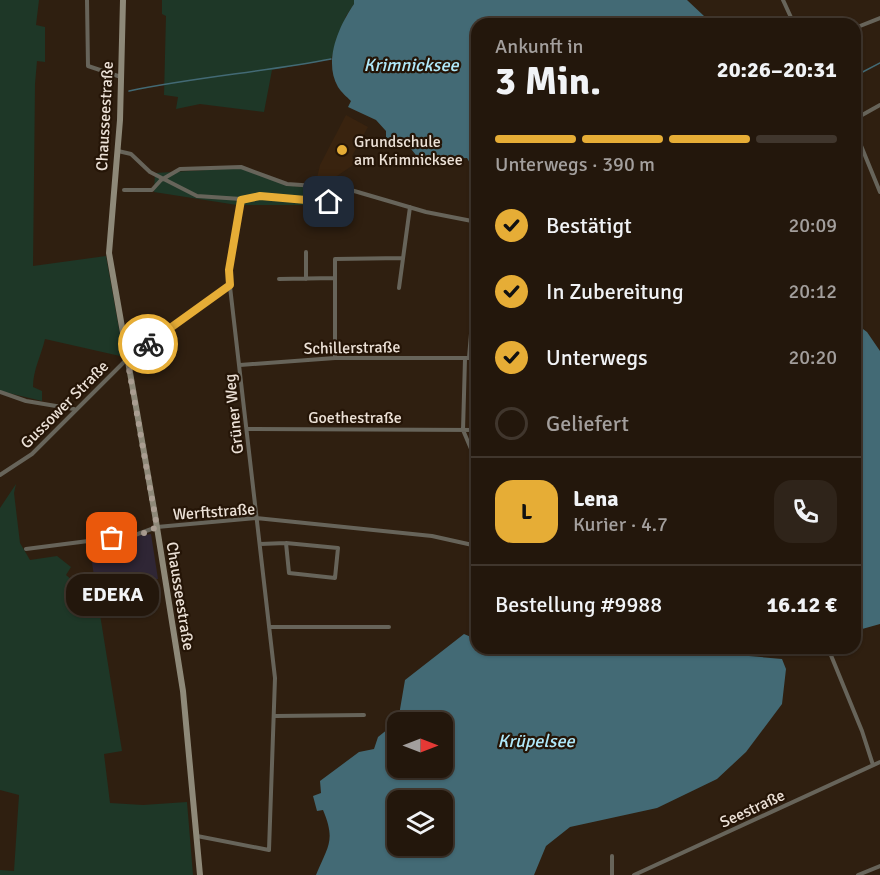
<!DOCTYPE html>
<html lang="de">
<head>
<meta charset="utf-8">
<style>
	body { margin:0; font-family:Signika,sans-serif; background:#2f241a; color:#f1f3f6; height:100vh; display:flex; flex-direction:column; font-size:22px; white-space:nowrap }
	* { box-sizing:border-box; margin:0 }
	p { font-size:20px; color:#a39f9d }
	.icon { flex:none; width:33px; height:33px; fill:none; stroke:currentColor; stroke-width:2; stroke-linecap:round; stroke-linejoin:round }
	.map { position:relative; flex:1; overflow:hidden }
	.details { position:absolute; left:471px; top:18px; width:390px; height:636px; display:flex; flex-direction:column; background:#23170c; border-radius:18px; box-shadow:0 2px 4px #0004,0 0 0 2px #40362d }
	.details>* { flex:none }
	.needle { width:39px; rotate:90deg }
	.buttons { position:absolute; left:387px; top:712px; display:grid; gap:12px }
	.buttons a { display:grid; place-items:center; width:66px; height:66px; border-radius:12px; background:#23170c; box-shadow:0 2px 4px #0004,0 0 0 2px #40362d; font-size:30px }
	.pin { position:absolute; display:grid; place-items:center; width:51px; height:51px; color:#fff; margin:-26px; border-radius:12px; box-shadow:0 3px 9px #0006 }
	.courier { position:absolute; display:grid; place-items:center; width:60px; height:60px; margin:-30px; border:4px solid #e6ad36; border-radius:50%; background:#fff; color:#222; box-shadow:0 2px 8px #0007 }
	.bubble { position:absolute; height:42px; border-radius:18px; background:#23170c; box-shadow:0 2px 4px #0004,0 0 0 2px #40362d; font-size:20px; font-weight:700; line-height:42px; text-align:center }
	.overview em { font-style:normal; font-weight:700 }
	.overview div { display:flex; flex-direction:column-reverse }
	.overview { display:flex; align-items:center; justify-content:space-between; height:102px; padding:0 24px }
	h1 { font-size:39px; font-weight:700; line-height:45px }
	.bar { display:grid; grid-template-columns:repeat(4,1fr); gap:9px 6px; align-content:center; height:72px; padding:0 24px }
	.bar i { height:8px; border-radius:4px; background:#40362d }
	.bar .on { background:#e6ad36 }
	.bar p { grid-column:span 4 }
	.line { display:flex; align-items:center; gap:15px; padding:0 24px; border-top:2px solid #40362d }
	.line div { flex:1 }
	.round { display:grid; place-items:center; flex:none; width:63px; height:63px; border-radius:18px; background:#2f241a }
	ol { padding:0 24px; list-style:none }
	li { display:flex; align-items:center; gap:18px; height:66px }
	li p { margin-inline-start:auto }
	li .icon { padding:6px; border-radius:50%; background:#e6ad36; color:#111; stroke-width:4 }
	li:last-child { color:#a39f9d }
	li i { width:33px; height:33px; border:3px solid #40362d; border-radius:50% }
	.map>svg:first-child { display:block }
</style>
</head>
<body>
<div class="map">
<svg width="880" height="875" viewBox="0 0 880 875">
	<rect width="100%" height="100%" fill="#2f1f10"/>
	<path fill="#2f2635" d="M151,534L158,579L96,589L89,543Z"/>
	<path fill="#39230f" d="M346,115L368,127L352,156L356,163L331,180L316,182L320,165Z"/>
	<path fill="#1e3727" d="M0,0H39L36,25L45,27V62L37,61L35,84L33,266L106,256L123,351L120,356L45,339C41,356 33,370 33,387L42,391V401L0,391Z
		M162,0H354V4L346,16L331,59L272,70L264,112L200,104L176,109L178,97L164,95L166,16L162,14Z
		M241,168L286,185L333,191L321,205H237L154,192L155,173Z
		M16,484L14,493L20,543L30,560L57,556L71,567L66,575L98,602L122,751L104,754L110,803L143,805L187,802L193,875H0V870L14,871L19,795L0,790V508Z"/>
	<path fill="#436a75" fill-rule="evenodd" d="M354,0H687L704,16L708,24H477L475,172L467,158C450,158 436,162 419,159L408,145L397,146L386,137V131L376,120L348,107L351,101C347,97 341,92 338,87C323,61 339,26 354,4Z
		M855,323L867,332L880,351V624L855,631Z
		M477,625V648H743L749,656L782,659L786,669L782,704L746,752L717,779L657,808L570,827L546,846L534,875H316C328,846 336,841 323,810L317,811L313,796L321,793L320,781L359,752L374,749L378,737L398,721L405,680L464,634L471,637L472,634L469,631ZM398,723H442V768H398ZM398,801H442V846H398Z"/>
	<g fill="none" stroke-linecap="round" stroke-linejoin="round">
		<path stroke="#436a75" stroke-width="1.5" d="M855,76L880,63
			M129,91C196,77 264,72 331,59"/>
		<path stroke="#67645a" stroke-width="4" d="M87,0L88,66L121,77
			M783,0L794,24
			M855,28L880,18
			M855,119L880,105
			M855,131L880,192
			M118,151L131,154L150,172L197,196L241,199L260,196L324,203L333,198L334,186
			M124,190H152L161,180L180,169L241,167L287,184L344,188L426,212L477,222
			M279,279L335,278
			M306,279V252
			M399,288L410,207
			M335,358V259L403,258
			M469,358L477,261
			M465,359L463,430L477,463
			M240,365L335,358H477
			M0,392L26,401L74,409
			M247,429L477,430
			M0,475L32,454L132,354L230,285
			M260,544L286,543L289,573L335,578L338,548L286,543
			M26,549L135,535L157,527L256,518L432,536L477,546
			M269,627H389
			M828,648L862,731L873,765
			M276,716L364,715
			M197,836L269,850L275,678L229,278L241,199
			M612,875V856
			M634,875L880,762
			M858,875L880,866"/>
		<path stroke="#8e8979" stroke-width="6" d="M123,0L120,120L109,253L155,515L183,691L200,875"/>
	</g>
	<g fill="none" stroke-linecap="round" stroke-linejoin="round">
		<path stroke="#aa9d91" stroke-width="6" stroke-dasharray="0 10.8" d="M112,538L144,533L157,527L127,358L148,344"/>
		<path stroke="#e6ad36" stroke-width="8" d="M148,344L230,285L229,270L241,200L260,196L329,202"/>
	</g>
	<circle fill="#e6ad36" stroke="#251507" stroke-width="2" cx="342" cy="150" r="6"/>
	<g text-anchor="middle" stroke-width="4.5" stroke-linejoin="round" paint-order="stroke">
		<g font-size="16" fill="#ece1d7" stroke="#251507">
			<text transform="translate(104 116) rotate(-87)" y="6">Chausseestraße</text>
			<text transform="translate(352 347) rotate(-1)" y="6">Schillerstraße</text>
			<text transform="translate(64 404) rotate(-45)" y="6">Gussower Straße</text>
			<text transform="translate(233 414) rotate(-96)" y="6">Grüner Weg</text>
			<text x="355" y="423">Goethestraße</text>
			<text transform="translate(214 511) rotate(-4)" y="6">Werftstraße</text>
			<text transform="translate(181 596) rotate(81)" y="6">Chausseestraße</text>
			<text transform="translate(752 808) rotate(-25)" y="6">Seestraße</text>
		</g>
		<g font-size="16" fill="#ece1d7" stroke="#251507" text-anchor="start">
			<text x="354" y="147">Grundschule<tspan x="354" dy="18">am Krimnicksee</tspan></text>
		</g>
		<g font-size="18" font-style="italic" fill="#b0e9fa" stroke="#251507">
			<text x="411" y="71">Krimnicksee</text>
			<text x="536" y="747">Krüpelsee</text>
		</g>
	</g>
</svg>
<div class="buttons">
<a><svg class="needle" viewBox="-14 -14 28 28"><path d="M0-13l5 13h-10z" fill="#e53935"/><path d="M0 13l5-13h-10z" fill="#a39f9d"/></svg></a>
<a><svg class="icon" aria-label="layers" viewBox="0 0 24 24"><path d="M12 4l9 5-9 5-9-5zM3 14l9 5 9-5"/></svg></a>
</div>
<div class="pin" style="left:112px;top:538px;background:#ea580c"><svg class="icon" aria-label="bag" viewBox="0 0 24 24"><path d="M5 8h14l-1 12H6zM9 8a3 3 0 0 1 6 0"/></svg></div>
<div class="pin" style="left:329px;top:202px;background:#1f2937"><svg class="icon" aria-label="home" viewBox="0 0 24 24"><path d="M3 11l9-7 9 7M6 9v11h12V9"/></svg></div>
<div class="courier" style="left:148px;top:344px"><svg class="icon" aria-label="bike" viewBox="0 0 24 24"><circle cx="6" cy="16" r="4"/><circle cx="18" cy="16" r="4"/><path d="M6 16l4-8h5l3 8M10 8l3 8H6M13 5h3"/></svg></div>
<div class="bubble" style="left:66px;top:574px;width:93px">EDEKA</div>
<section class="details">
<div class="overview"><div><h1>3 Min.</h1><p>Ankunft in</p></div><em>20:26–20:31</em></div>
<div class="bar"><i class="on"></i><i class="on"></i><i class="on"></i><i></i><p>Unterwegs · 390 m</p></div>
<ol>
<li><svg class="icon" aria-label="check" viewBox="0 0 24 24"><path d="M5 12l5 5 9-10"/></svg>Bestätigt<p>20:09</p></li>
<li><svg class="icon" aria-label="check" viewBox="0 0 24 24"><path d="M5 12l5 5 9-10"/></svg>In Zubereitung<p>20:12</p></li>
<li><svg class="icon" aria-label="check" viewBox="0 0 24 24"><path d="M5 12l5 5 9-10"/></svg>Unterwegs<p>20:20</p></li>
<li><i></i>Geliefert</li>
</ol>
<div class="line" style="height:108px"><b class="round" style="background:#e6ad36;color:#111">L</b><div><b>Lena</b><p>Kurier · 4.7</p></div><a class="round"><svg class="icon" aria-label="phone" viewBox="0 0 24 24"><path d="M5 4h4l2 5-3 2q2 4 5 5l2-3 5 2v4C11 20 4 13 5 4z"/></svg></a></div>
<div class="line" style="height:78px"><div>Bestellung #9988</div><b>16.12 €</b></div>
</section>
</div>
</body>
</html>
